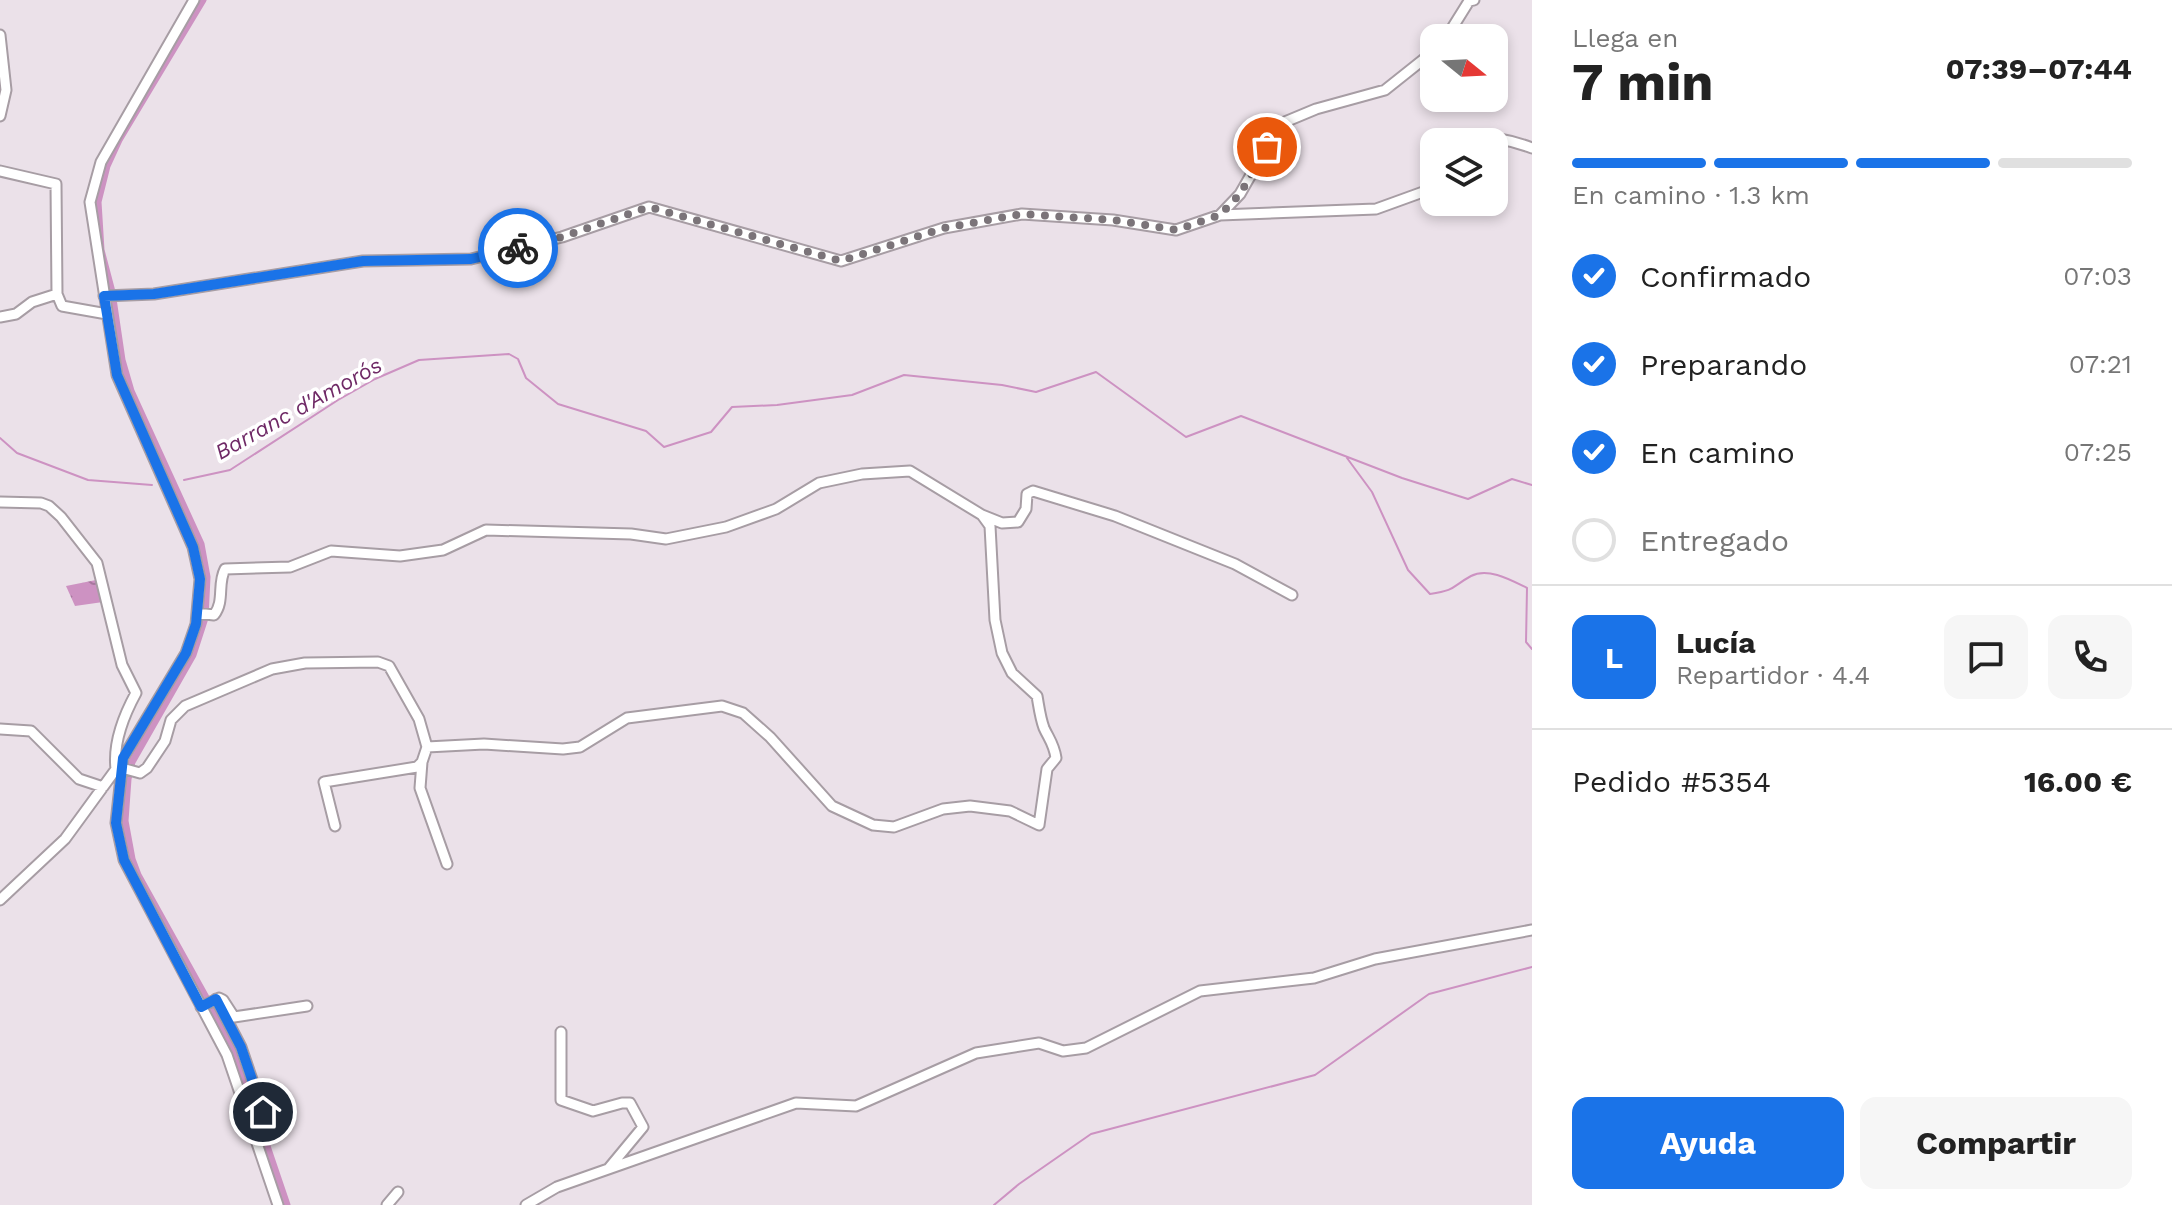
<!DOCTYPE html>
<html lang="es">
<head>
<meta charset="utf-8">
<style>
	body { margin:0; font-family:"Work Sans",sans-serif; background:#f6f6f6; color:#222; height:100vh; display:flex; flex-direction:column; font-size:30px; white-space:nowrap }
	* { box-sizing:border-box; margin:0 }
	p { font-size:26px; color:#767676 }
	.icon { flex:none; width:44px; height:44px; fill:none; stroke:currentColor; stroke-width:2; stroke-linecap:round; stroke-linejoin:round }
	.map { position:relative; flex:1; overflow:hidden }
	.panel { display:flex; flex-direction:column; background:#fff; width:640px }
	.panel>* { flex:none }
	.needle { width:52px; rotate:108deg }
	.controls { position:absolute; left:1420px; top:24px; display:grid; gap:16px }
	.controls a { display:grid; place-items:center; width:88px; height:88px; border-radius:16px; background:#fff; box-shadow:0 4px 12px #0003; font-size:40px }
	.pin { position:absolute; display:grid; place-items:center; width:68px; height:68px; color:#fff; margin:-34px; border:4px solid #fff; border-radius:50%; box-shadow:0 2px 8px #0007 }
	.courier { position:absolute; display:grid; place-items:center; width:80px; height:80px; margin:-40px; border:6px solid #1a73e8; border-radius:50%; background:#fff; color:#222; box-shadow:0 2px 10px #0007 }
	.head em { font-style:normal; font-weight:700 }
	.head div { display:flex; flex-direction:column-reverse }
	.head { display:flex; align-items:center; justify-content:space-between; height:136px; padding:0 40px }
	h1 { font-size:52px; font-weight:700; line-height:60px }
	.bar { display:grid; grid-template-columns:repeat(4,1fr); gap:12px 8px; align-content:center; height:96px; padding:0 40px }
	.bar i { height:10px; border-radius:6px; background:#e0e0e0 }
	.bar .on { background:#1a73e8 }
	.bar p { grid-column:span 4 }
	.line { display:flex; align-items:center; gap:20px; padding:0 40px; border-top:2px solid #e0e0e0 }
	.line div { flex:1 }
	.round { display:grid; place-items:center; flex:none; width:84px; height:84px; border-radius:16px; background:#f6f6f6 }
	ol { padding:0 40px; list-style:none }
	li { display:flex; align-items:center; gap:24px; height:88px }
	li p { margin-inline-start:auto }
	li .icon { padding:8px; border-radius:50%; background:#1a73e8; color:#fff; stroke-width:4 }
	li:last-child { color:#767676 }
	li i { width:44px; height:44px; border:4px solid #e0e0e0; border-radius:50% }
	.primary-button { display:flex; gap:16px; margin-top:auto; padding:16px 40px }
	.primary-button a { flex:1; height:92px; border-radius:16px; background:#1a73e8; color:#fff; font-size:32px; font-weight:700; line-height:92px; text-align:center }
	.primary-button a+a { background:#f6f6f6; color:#222 }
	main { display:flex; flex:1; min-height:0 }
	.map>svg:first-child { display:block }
</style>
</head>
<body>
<main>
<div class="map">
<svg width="1532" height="1205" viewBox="0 0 1532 1205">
	<defs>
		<pattern id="water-ripples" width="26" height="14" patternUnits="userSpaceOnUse" patternTransform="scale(2)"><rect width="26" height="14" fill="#cd92c2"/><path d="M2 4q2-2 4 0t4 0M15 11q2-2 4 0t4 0" fill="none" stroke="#a8789f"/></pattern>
	</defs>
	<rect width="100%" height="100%" fill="#ebe1e9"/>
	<path fill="url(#water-ripples)" d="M96,580L103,602L75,606L66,586Z"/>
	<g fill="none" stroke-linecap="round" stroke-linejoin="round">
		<path stroke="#cd92c2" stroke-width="2" d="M0,438L17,453L88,480L152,485
			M1347,458L1372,492L1408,570L1430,594C1457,590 1451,587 1471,576C1488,567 1511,580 1527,588L1526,642L1532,649
			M184,480L230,470L338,400L375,379L419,360L509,354L518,359L526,378L558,404L646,431L664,447L711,432L732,407L777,405L852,395L904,375L1002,385L1036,392L1096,372L1186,437L1241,416L1402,478L1468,499L1512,479L1532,485
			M994,1205L1019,1184L1091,1134L1315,1075L1429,994L1532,967"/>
		<path stroke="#cd92c2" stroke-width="7" d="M203,0L119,140L107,166L98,202L101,250L112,292L122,360L131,391L201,544L207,577L205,618L193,655L132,762L128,779L125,821L132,859L138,875L233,1046L287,1205"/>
		<defs>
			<path id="minor" d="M194,0L101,162L90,202L117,375L193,547L200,579L196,624L186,653L123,758L116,823L124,860L227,1055L278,1205
				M0,35L6,90L0,116
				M1446,38L1469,1L1474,0
				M1461,142L1467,136C1490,136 1511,140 1532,148
				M0,171L56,184L57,294L62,306L107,314
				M1220,215L1376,209L1434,188
				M104,296L154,294L363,261L471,259L562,237L649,207L841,261L944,228L1022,214L1113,220L1176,230L1220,215L1240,194L1280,124L1316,109L1385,90L1434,51
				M0,317L16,314L32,302L57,294
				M0,502L41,503L49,506L61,517L97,563L122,665L136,693C124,715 113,744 116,769
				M982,515L1002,523L1018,522L1026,509L1027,494L1033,491L1115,516L1235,564L1292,595
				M0,729L31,731L79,779L103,787
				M422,762L420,788L447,864
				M122,768L140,773L147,768L165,741L171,720L185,706L272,669L305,663L378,662L389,666L419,719L427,747L484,744L563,749L580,747L627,718L722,706L743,713L770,737L832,806L873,825L894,827L943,809L970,806L1010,811L1039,825L1047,769L1056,758C1054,744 1049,739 1044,728C1040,717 1039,707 1037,696L1012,673L1002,653L995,620L990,526L982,515L910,471L862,474L819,483L776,509L726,527L666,539L631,534L486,530L443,550L400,556L331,551L290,567L225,569C217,584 225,601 214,615L197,613
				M335,826L324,782L417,767L422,762L427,747
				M0,900L65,839L119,765
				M216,999L241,1047L263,1112
				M201,1007L219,998L223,1000L234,1017L307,1006
				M561,1032V1100L593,1111L622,1103H630L643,1127L609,1168
				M387,1205L398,1192
				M526,1205L557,1187L796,1103L856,1106L976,1053L1039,1043L1063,1051L1086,1048L1200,991L1314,978L1375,959L1532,930"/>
		</defs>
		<use href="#minor" stroke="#a79da4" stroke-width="13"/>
		<use href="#minor" stroke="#fff" stroke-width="9"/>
	</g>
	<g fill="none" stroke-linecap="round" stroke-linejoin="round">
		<path stroke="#7b7479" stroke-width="8" stroke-dasharray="0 14.4" d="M518,248L562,237L649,207L841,261L944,228L1022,214L1113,220L1176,230L1220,215L1240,194L1267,147"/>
		<path stroke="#1a73e8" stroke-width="10" d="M263,1112L241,1047L216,999L201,1007L124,860L116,823L123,758L186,653L196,624L200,579L193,547L117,375L104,296L154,294L363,261L471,259L518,248"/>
	</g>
	<g text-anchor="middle" stroke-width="7" stroke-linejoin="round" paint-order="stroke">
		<g font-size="22" font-style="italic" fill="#6f2966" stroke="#fff">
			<text transform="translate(298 408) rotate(-29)" y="8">Barranc d'Amorós</text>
		</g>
	</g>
</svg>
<div class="controls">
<a><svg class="needle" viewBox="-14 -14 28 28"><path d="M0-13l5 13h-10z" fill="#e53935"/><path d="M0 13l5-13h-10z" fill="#767676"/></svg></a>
<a><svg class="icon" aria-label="layers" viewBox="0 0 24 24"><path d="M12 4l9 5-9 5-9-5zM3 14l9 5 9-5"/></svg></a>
</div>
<div class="pin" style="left:1267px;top:147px;background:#ea580c"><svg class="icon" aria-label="bag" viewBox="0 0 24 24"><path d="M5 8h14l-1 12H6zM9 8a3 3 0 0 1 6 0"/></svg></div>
<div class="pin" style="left:263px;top:1112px;background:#1f2937"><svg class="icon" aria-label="home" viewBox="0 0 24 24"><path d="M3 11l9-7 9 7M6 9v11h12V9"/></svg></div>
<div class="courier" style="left:518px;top:248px"><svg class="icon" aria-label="bike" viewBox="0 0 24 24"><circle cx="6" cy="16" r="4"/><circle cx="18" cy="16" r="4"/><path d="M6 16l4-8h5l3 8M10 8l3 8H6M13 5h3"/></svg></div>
</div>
<section class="panel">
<div class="head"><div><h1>7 min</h1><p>Llega en</p></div><em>07:39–07:44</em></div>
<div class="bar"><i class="on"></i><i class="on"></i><i class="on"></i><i></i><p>En camino · 1.3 km</p></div>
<ol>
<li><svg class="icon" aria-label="check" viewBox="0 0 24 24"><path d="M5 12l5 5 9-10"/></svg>Confirmado<p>07:03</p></li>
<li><svg class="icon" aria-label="check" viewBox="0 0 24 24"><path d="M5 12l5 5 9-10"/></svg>Preparando<p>07:21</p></li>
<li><svg class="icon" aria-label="check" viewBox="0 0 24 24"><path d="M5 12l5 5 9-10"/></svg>En camino<p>07:25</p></li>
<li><i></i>Entregado</li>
</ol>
<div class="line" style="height:144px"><b class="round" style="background:#1a73e8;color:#fff">L</b><div><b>Lucía</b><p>Repartidor · 4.4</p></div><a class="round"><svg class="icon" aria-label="chat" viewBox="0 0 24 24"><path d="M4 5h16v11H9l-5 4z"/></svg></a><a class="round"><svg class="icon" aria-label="phone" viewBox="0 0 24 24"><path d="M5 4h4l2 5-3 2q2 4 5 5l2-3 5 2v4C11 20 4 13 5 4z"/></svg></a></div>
<div class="line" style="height:104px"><div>Pedido #5354</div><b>16.00 €</b></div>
<div class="primary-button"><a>Ayuda</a><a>Compartir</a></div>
</section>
</main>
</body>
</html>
